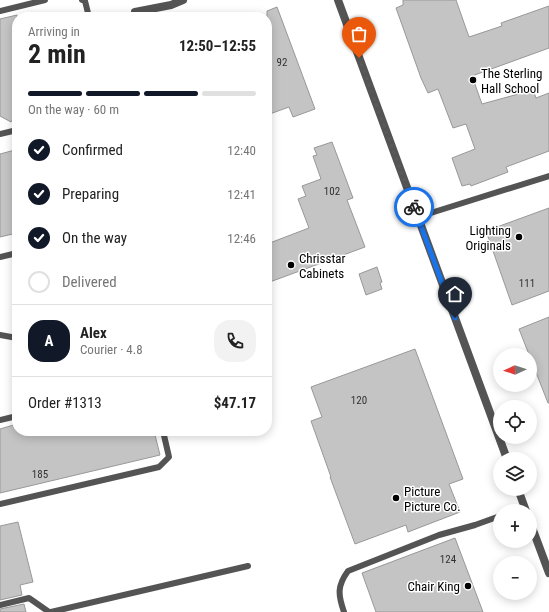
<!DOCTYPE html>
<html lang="en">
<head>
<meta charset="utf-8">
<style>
	body { margin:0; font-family:"Roboto Condensed",sans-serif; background:#f2f2f2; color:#222; height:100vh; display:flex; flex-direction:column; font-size:15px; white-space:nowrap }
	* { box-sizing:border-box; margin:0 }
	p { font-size:13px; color:#767676 }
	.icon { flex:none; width:22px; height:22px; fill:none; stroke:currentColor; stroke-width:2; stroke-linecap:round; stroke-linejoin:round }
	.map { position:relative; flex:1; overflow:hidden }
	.drawer { position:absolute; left:12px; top:12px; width:260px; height:424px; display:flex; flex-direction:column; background:#fff; border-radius:16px; box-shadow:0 2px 10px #0003 }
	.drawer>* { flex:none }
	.needle { width:26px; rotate:267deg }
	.buttons { position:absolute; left:493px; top:348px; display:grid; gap:8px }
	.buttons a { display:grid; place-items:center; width:44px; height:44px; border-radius:50%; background:#fff; box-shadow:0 2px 10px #0003; font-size:20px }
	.pin { position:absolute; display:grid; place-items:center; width:34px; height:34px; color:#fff; margin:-41px -17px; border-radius:50% 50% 50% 0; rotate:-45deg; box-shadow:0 0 4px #0007 }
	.pin .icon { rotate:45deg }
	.courier { position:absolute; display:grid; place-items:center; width:40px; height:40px; margin:-20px; border:3px solid #1a73e8; border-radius:50%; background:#fff; color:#222; box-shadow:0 1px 5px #0007 }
	.headline em { font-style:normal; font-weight:700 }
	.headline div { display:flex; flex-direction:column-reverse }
	.headline { display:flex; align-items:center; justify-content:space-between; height:68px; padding:0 16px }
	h1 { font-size:26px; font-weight:700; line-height:30px }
	.bar { display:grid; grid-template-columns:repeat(4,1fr); gap:6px 4px; align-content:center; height:48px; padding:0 16px }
	.bar i { height:5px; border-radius:3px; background:#e0e0e0 }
	.bar .current { background:#111827 }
	.bar p { grid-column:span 4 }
	.line { display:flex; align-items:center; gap:10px; padding:0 16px; border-top:1px solid #e0e0e0 }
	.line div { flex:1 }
	.round { display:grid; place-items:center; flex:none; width:42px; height:42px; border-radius:16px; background:#f2f2f2 }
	ol { padding:0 16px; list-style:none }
	li { display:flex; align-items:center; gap:12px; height:44px }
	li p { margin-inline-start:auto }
	li .icon { padding:4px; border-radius:50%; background:#111827; color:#fff; stroke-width:4 }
	li:last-child { color:#767676 }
	li i { width:22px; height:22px; border:2px solid #e0e0e0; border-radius:50% }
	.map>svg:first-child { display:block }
</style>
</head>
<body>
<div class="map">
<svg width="549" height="612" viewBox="0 0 549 612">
	<rect width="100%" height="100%" fill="#fff"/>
	<path fill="#c4c4c4" stroke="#989898" d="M403,0H456L469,37L502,26L501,23L549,6V48L472,76L482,104L533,90L536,98L549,93V151L506,167L508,172L471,186L470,184L462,186L452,158L475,149L466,124L453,128L438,89L428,93L421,78L396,8L403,5Z
		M277,7L315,109L293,117L289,107L267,115V11Z
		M17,15V112L11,122L0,116V19Z
		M332,142L353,198L347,200L365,247L267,283V244L309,228L298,199L306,196L302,186L321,179L313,156L317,155L314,148Z
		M15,150L17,160V233L0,237V154Z
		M549,208V291L512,305L486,231Z
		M377,267L382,282L380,283L382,289L366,295L359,274Z
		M549,317V403H548L519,329Z
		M415,349L463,479L449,484L460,512L408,532L406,525L355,544L330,477H331L311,421L322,417L311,387Z
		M17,424V431H154L160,455L0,493V429Z
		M18,522L33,582L20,585L22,595L0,600V526Z
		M455,538L483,612H376L362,573Z
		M24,604L26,612H0V609Z"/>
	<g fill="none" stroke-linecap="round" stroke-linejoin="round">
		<path stroke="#545454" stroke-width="6" d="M82,0L85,1L89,17
			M0,11L45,0
			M0,134L17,130
			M418,217L549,176
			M0,257L17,253
			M0,335L17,338
			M0,420L17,416
			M0,504L159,467L169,457L163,431
			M513,511L524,507
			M0,605L29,598L49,612
			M51,612L248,566
			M344,612C338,595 337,586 348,571L439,535L475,525L500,516"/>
		<path stroke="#545454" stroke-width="8" d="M338,0L507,459
			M135,12L171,5L183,0
			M518,489L526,511
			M530,522L549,573"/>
	</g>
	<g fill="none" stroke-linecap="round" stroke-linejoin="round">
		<path stroke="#595959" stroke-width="4" stroke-dasharray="0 7.2" d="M359,58L414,207"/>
		<path stroke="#1a73e8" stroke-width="5" d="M414,207L455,318"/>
	</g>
	<g fill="#000" stroke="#fff" stroke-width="1.5">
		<circle cx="473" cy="80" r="4"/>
		<circle cx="519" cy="237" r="4"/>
		<circle cx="291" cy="265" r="4"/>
		<circle cx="396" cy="498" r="4"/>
		<circle cx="468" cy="586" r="4"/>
	</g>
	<g text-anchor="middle" stroke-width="3" stroke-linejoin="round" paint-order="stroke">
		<g font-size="11" fill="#313131">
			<text x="282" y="66">92</text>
			<text x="332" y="195">102</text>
			<text x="527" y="287">111</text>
			<text x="359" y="404">120</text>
			<text x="40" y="478">185</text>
			<text x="448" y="563">124</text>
		</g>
		<g font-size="13" fill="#000" stroke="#fff" text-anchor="start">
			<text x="481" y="78">The Sterling<tspan x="481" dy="15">Hall School</tspan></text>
			<text x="511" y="235" text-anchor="end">Lighting<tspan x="511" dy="15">Originals</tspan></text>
			<text x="299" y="263">Chrisstar<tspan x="299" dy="15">Cabinets</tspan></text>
			<text x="404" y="496">Picture<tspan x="404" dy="15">Picture Co.</tspan></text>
			<text x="460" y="591" text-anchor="end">Chair King</text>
		</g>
	</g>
</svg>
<div class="buttons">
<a><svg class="needle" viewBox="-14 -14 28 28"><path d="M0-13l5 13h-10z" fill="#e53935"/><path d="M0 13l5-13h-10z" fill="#767676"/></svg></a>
<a><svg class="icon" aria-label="locate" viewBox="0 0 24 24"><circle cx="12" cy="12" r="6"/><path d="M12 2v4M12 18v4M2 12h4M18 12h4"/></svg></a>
<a><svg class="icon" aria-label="layers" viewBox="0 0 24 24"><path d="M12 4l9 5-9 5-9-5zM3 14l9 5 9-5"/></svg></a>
<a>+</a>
<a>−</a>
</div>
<div class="pin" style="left:359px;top:58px;background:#ea580c"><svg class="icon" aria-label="bag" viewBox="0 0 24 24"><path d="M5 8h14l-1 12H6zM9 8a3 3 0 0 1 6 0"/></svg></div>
<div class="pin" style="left:455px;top:318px;background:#1f2937"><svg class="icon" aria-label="home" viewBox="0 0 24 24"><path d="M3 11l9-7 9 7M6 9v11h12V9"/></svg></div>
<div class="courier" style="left:414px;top:207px"><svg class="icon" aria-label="bike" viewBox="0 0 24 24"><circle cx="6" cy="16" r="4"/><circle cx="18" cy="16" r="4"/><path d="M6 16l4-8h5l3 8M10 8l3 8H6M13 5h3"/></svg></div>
<section class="drawer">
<div class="headline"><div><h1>2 min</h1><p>Arriving in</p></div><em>12:50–12:55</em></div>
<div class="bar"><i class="current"></i><i class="current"></i><i class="current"></i><i></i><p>On the way · 60 m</p></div>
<ol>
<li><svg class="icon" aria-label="check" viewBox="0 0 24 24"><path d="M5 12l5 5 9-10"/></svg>Confirmed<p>12:40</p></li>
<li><svg class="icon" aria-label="check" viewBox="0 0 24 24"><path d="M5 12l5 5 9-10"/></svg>Preparing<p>12:41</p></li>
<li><svg class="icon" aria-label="check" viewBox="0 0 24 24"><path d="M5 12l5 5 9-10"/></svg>On the way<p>12:46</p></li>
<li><i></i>Delivered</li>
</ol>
<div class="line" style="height:72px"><b class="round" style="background:#111827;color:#fff">A</b><div><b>Alex</b><p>Courier · 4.8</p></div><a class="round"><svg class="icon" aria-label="phone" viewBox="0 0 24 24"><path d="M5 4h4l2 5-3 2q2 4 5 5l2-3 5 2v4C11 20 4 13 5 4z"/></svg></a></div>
<div class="line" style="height:52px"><div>Order #1313</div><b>$47.17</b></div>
</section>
</div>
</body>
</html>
